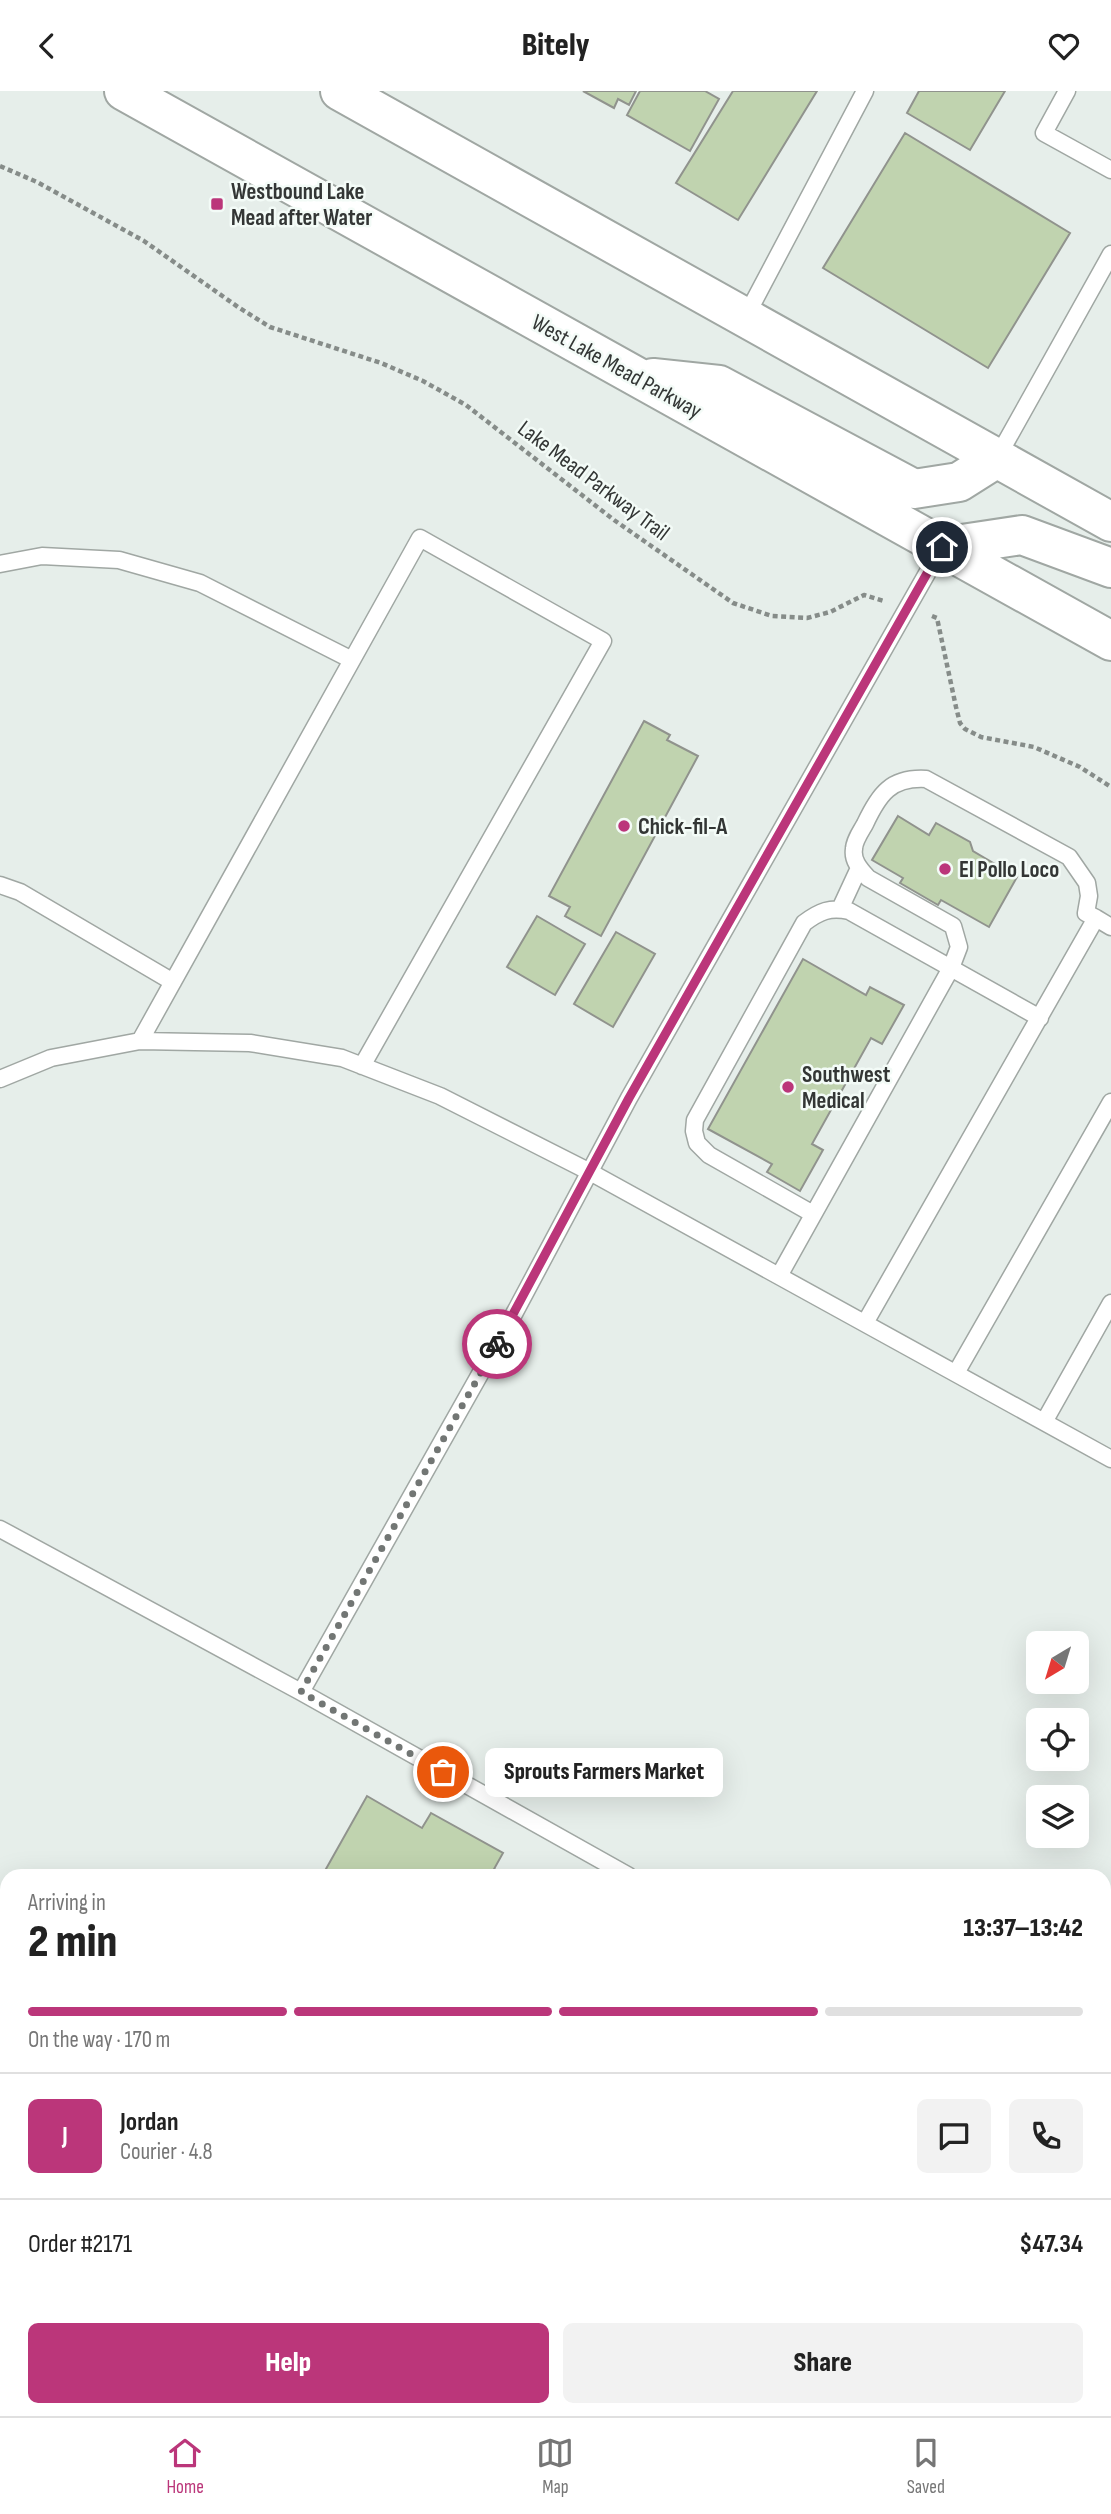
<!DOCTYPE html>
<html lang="en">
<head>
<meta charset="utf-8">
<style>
	body { margin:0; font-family:"Sofia Sans Condensed",sans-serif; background:#f2f2f2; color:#222; height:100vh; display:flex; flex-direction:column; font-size:26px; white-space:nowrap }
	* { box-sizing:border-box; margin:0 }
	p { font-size:23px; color:#767676 }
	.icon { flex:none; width:38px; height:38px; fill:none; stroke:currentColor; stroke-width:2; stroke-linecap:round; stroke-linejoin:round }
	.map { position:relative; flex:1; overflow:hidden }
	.sheet { position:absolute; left:0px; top:1778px; width:1111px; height:548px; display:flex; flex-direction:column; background:#fff; border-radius:21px 21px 0 0; box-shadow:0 7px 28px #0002 }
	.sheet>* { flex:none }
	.needle { width:46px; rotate:218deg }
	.tools { position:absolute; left:1026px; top:1540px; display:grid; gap:14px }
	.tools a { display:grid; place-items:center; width:63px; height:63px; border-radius:10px; background:#fff; box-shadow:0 7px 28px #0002; font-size:35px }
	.pin { position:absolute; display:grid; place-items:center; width:60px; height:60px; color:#fff; margin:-30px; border:4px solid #fff; border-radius:50%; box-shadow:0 2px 7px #0007 }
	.courier { position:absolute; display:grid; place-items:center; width:70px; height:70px; margin:-35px; border:5px solid #bb367a; border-radius:50%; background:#fff; color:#222; box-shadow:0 2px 9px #0007 }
	.bubble { position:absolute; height:49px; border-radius:10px; background:#fff; box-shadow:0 7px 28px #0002; font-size:23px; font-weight:800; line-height:49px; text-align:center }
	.overview em { font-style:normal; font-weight:800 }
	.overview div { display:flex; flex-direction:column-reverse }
	.overview { display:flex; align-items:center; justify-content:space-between; height:119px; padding:0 28px }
	h1 { font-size:46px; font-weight:800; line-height:52px }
	.bar { display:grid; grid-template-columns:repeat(4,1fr); gap:10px 7px; align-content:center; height:84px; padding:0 28px }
	.bar i { height:9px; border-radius:5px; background:#e0e0e0 }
	.bar .on { background:#bb367a }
	.bar p { grid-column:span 4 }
	.line { display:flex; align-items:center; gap:18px; padding:0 28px; border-top:2px solid #e0e0e0 }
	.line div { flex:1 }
	.round { display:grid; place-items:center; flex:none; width:74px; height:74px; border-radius:10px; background:#f2f2f2 }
	.action { display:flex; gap:14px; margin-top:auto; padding:14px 28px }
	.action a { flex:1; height:80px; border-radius:10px; background:#bb367a; color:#fff; font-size:28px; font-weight:800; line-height:80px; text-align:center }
	.action a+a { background:#f2f2f2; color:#222 }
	header { display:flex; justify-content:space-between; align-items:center; height:91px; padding:0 28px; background:#fff; font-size:32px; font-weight:800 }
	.dock { display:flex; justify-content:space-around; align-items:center; height:98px; border-top:2px solid #e0e0e0; background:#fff; font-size:19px; color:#767676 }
	.dock a { display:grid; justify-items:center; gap:4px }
	.dock .on { color:#bb367a }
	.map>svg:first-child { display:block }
</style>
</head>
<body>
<header><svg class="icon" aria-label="back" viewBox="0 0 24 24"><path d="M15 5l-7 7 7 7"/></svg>Bitely<svg class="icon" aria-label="heart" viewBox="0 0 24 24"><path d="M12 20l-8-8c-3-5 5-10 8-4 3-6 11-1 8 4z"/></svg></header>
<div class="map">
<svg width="1111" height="2325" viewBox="0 0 1111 2325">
	<rect width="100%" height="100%" fill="#e6eeea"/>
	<path fill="#c0d3af" stroke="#90938d" stroke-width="2" d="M583,0H636L629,14L618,8L614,17Z
		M640,0H705L719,8L690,60L627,24Z
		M733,0H817L738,129L676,92Z
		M919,0H1005L970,59L907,22Z
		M905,42L1070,142L988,277L823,177Z
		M644,630L670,644L667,649L698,665L601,845L565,825L570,816L549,805Z
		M898,725L929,744L936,732L970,751L973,760L1017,786L989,836L941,809L938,814L900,792L903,787L872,769Z
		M537,825L585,853L555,904L507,876Z
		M616,841L655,863L613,936L574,913Z
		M803,868L866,904L870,896L904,914L882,953L871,947L812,1053L823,1059L800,1100L767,1081L772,1073L708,1038Z
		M367,1705L422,1737L431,1722L503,1762L494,1778L507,1785H322Z
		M1104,2096L1111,2099V2286L1104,2298Z
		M1111,2286V2325H1089L1093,2319H1104V2298Z"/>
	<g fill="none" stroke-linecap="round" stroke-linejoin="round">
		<defs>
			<path id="service" d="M1067,0L1044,42L1111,79
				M745,227L865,0
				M997,367L1111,163
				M0,473L42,465L119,469L200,492L352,569
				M0,794L20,801L173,891
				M840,818L859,777
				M140,950L420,447L603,550L362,975
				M0,988L51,967L140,950L250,952L342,967L440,1005L590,1081L1111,1368
				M813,1123L709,1064L697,1052L694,1040L695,1029L804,832C820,820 830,816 849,820L1040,927
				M779,1185L951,877L959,856L953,835L868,787C861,779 852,770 854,758C854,750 861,740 865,733C879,703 891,686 926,688L1069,766L1087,792L1089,805L1086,822L1096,827
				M865,1232L1096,827L1111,836
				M956,1282L1111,1011
				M1044,1331L1111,1212
				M0,1438L301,1601L629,1785
				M301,1601L515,1221L629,1007L942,456
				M1104,2046L1111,2050
				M0,2082L7,2086
				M415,2319L426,2325
				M1030,2325L1034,2319"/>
			<path id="primary" d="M124,0L1111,550
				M340,0L1111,431
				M653,287L719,294L914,398L959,391L997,367
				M942,456L1022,444L1111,477"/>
		</defs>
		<use href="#service" stroke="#a0a7a3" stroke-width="19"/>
		<use href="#primary" stroke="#a0a7a3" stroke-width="42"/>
		<path stroke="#868c89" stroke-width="4.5" stroke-dasharray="5 3.5" stroke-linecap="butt" d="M0,75L37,91L144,150L238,216L270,236L381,272L423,290L466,314L614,429L733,512L772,525L807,527L830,521L864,504L884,510
			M932,525L937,527L956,616L960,632L965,638L981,646L1034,656L1080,676L1111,696"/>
		<use href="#service" stroke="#fff" stroke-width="16"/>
		<use href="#primary" stroke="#fff" stroke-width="38"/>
	</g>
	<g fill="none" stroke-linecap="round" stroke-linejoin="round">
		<path stroke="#727674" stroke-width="7" stroke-dasharray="0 12.6" d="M443,1681L301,1601L497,1253"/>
		<path stroke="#bb367a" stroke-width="9" d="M497,1253L629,1007L942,456"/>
	</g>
	<g fill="#bb367a" stroke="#f3fbf7" stroke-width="2.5">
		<rect x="210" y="106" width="14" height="14" rx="3.5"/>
		<circle cx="624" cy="735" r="7"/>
		<circle cx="945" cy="778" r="7"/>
		<circle cx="788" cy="996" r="7"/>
	</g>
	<g text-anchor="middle" stroke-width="5" stroke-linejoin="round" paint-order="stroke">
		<g font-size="23" font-weight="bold" fill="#333635" stroke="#f3fbf7" text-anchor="start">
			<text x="231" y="108">Westbound Lake<tspan x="231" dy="26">Mead after Water</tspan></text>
			<text x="638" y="743">Chick-fil-A</text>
			<text x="959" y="786">El Pollo Loco</text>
			<text x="802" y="991">Southwest<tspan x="802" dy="26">Medical</tspan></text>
		</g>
		<g font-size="23" fill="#333635" stroke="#f3fbf7">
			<text transform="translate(617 275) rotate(29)" y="8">West Lake Mead Parkway</text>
			<text transform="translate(594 389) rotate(37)" y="8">Lake Mead Parkway Trail</text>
		</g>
	</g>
</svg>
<div class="tools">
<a><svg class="needle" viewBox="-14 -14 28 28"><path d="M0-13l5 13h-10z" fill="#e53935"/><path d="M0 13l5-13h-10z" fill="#767676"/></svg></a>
<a><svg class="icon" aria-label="locate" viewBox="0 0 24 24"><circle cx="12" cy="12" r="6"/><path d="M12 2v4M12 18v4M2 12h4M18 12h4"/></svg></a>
<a><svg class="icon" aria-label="layers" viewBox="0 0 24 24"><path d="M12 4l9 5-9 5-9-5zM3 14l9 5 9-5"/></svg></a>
</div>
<div class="pin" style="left:443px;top:1681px;background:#ea580c"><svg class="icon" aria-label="bag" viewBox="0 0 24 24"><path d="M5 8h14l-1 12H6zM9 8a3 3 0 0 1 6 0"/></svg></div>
<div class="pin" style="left:942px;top:456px;background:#1f2937"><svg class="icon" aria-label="home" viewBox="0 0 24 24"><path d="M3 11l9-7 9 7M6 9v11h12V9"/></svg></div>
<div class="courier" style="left:497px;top:1253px"><svg class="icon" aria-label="bike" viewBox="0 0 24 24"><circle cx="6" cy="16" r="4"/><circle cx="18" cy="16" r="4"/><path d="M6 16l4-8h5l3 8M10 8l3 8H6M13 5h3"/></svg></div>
<div class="bubble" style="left:485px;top:1657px;width:238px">Sprouts Farmers Market</div>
<section class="sheet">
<div class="overview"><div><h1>2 min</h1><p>Arriving in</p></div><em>13:37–13:42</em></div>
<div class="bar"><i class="on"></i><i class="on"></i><i class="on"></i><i></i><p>On the way · 170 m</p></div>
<div class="line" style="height:126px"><b class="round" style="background:#bb367a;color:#fff">J</b><div><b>Jordan</b><p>Courier · 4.8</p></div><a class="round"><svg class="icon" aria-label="chat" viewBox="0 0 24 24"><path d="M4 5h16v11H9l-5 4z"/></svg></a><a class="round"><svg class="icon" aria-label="phone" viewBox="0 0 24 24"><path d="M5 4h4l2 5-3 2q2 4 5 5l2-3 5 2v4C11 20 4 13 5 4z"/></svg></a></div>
<div class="line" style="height:91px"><div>Order #2171</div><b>$47.34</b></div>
<div class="action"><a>Help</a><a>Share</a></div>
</section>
</div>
<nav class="dock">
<a class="on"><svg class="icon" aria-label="home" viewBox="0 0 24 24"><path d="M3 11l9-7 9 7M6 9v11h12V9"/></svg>Home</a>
<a><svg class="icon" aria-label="map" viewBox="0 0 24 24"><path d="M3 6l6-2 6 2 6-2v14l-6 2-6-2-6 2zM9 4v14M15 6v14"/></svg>Map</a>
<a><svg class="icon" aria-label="saved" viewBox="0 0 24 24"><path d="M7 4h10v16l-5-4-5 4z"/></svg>Saved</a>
</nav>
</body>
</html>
